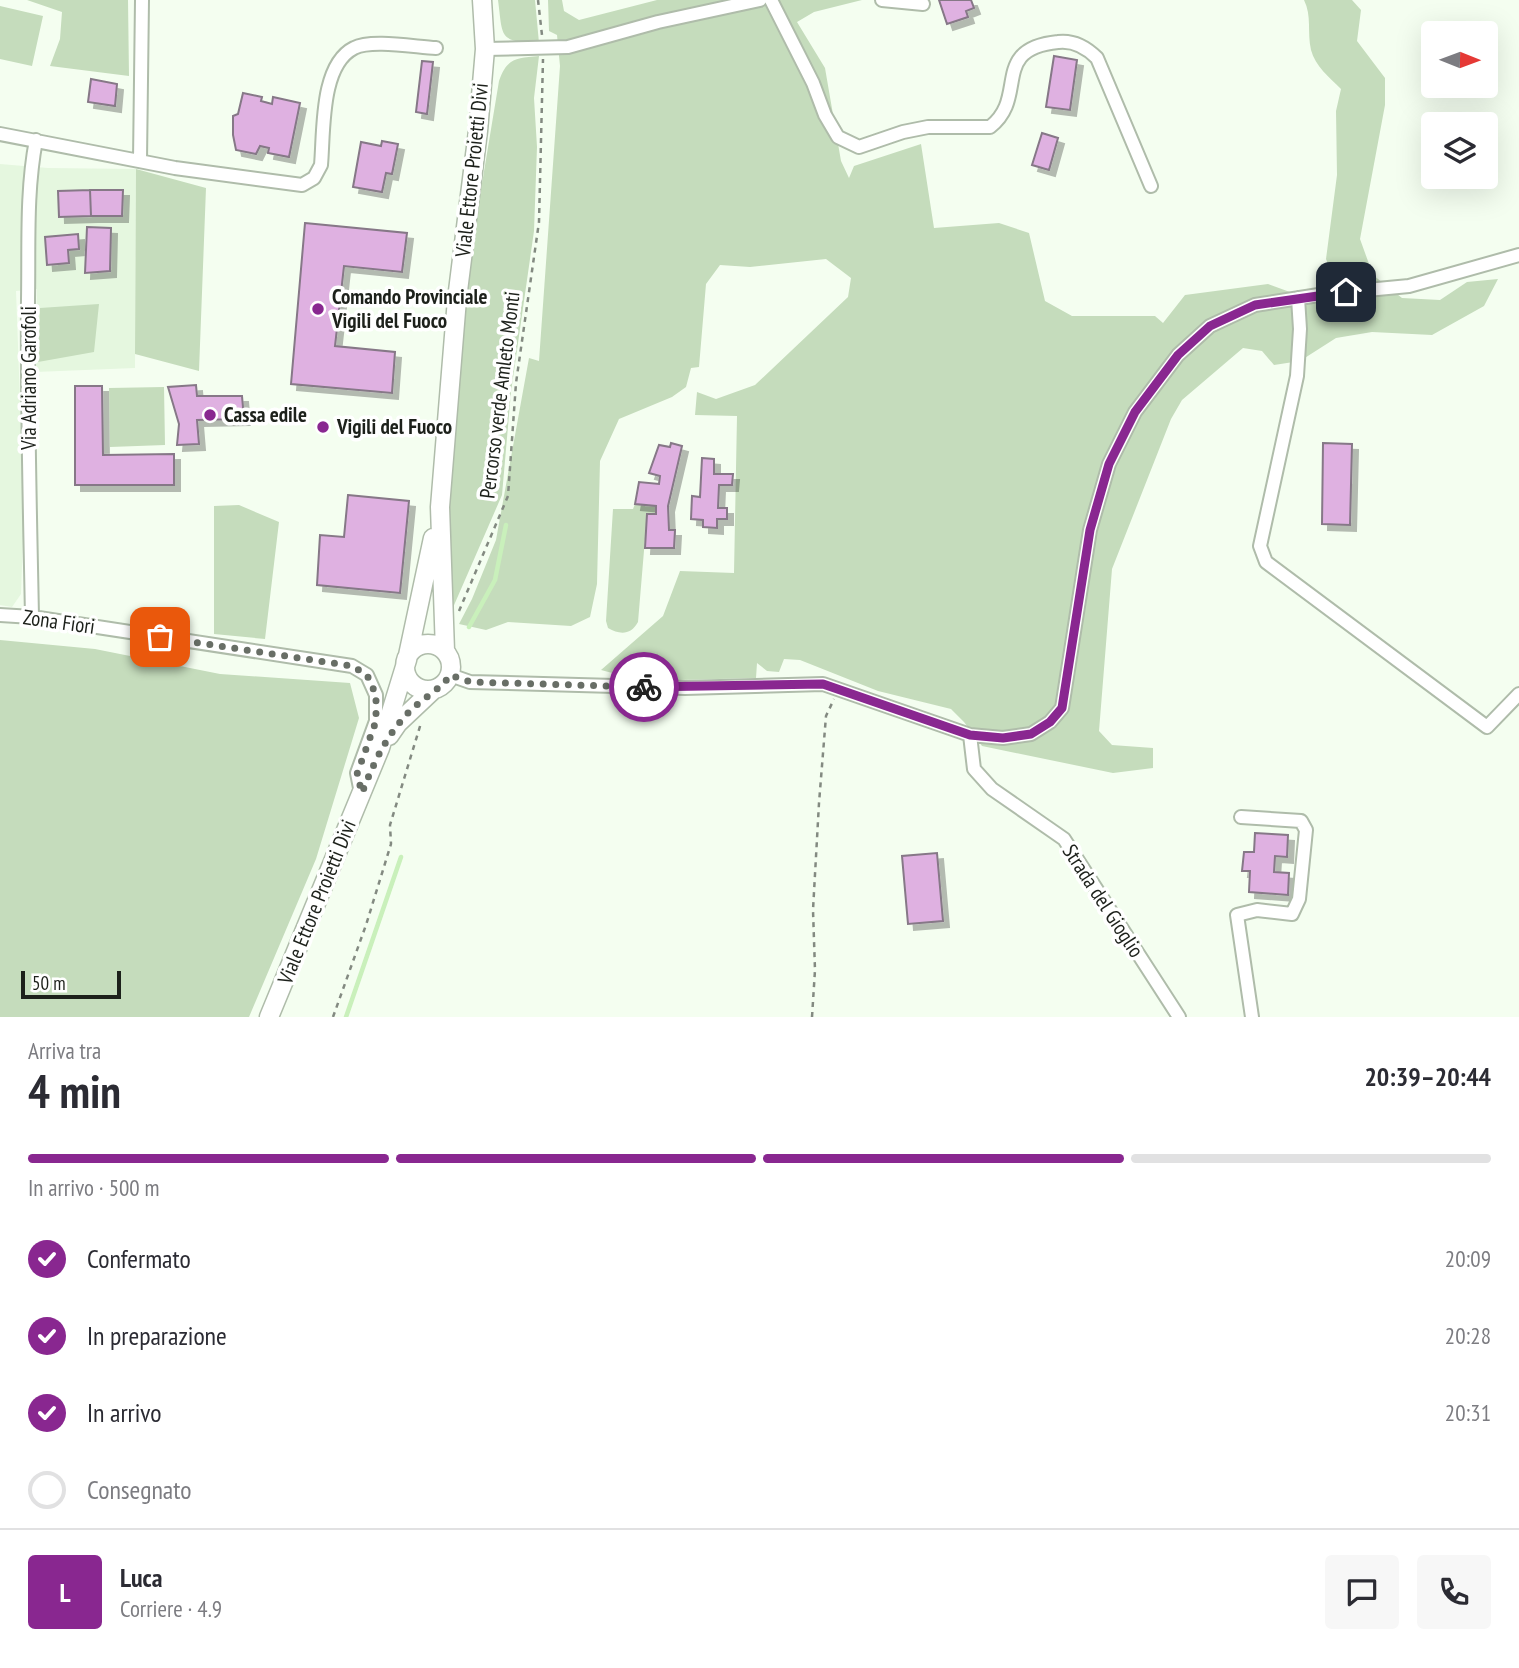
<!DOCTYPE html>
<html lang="it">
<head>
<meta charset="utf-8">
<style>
	body { margin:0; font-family:"PT Sans Narrow",sans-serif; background:#f7f7f7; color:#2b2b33; height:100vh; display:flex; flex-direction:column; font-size:26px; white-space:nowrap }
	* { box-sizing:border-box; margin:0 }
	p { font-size:23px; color:#7c7c81 }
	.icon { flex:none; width:38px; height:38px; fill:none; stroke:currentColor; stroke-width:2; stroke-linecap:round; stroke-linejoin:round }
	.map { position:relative; height:1017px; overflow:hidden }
	.side { display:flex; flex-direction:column; background:#fff; flex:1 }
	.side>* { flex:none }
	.needle { width:46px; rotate:91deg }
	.tools { position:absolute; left:1421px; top:21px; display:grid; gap:14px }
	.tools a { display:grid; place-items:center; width:77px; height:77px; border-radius:7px; background:#fff; box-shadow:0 7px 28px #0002; font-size:35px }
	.scale { position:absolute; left:21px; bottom:18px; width:100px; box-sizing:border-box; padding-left:7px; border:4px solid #1d211b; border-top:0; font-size:19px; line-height:24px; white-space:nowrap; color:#1d211b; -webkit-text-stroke:5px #fff; paint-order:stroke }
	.pin { position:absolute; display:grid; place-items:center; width:60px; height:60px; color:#fff; margin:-30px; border-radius:14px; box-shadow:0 4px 10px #0006 }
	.courier { position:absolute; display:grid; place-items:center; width:70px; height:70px; margin:-35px; border:5px solid #892790; border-radius:50%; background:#fff; color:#222; box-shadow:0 2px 9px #0007 }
	.overview em { font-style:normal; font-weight:700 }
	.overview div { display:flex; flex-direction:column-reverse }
	.overview { display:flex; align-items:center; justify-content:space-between; height:119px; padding:0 28px }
	h1 { font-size:46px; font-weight:700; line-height:52px }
	.bar { display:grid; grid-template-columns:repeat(4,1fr); gap:10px 7px; align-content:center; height:84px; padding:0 28px }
	.bar i { height:9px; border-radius:5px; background:#e1e1e2 }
	.bar .active { background:#892790 }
	.bar p { grid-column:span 4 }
	.line { display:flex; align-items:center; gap:18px; padding:0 28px; border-top:2px solid #e1e1e2 }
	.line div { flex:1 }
	.round { display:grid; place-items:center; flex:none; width:74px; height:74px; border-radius:7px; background:#f7f7f7 }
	ol { padding:0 28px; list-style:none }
	li { display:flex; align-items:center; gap:21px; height:77px }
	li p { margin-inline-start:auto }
	li .icon { padding:7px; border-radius:50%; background:#892790; color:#fff; stroke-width:4 }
	li:last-child { color:#7c7c81 }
	li i { width:38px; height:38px; border:4px solid #e1e1e2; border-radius:50% }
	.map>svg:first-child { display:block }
</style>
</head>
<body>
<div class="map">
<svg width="1519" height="1017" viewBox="0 0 1519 1017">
	<defs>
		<filter id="shadow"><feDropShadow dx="6" dy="6" stdDeviation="0" flood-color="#0004"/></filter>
	</defs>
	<rect width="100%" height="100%" fill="#f4fef0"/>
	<path fill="#e5f7df" d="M0,164L48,168L136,169L135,368L35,372L37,289L16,291L24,509L21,594L12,607L0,605Z"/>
	<path fill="#c5dcbc" d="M27,0H128L129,76L50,66L60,39L62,12Z
		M498,0H535L539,43C498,42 503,37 498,0Z
		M548,0H562L564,11L579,20L657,0H862L814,12L797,22L825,68L841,161L849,178L854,166L921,144L934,228L999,223L1029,233L1045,301L1072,316H1155L1163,323L1185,295L1268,284L1320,303L1343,301L1326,259L1337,175L1336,111L1341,89C1330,78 1315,66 1311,50C1307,32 1312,16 1304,0H1352L1361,10L1357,41L1385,78V105L1360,239L1373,275L1402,298L1440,300L1467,282L1498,279L1484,306L1432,335L1372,332L1336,338L1300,361L1274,365L1262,351L1243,348L1182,400L1171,419L1112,569L1099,731L1112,745L1153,748V768L1113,773L982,746L964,722L951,709L878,691L800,660L784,659L779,672L767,671L757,663L756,678L642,681L601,670L663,616L680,571L734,573L737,416L695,415L697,392L716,399L755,385L848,297L851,278L826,259L750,267L720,265L706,284L699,367L691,368L686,387L672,397L619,419L600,461L597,584L590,617L571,626L508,622L486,630L459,624L472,599L496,540L529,358L539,361L560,66L557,35L549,31Z
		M0,6L43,16L32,66L0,59Z
		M539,56L534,98L537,147L534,231L511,392L502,495L448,619L443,550L463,298L499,81C507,58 516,58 539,56Z
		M136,169L206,188L199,371L135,354Z
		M99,304L94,352L38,362L40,308Z
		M164,387L165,445L110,447L109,388Z
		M635,504L656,506V514L647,515L638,622C631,635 620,635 608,628L606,621L613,509H633Z
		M239,505L279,522L265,639L214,634V506Z
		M0,640L95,649L220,674L350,683L359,718L316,859L249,1017H0Z"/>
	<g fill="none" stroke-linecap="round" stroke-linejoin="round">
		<path stroke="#c9f0bb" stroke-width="4.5" d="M469,627L495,580L506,525
			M346,1017L401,857"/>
	</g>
	<path fill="#dfb1e1" stroke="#867887" stroke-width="2" filter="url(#shadow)" d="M939,0H971L974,8L966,11L968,17L947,24Z
		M1054,56L1077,60L1070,110L1046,107Z
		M422,61L433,62L427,114L416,112Z
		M91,79L117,84L115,106L88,102Z
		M243,93L262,97L261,101L272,104L273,97L300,103L289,157L268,153L269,148L260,146L256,154L236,150L233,135V116L238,114Z
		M1042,133L1058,138L1049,170L1032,165Z
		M382,141L398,144L392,174L386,173L382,192L353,187L361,142L381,146Z
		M90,190H123L122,216H91Z
		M90,190L91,216L59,217L58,191Z
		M305,223L407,233L402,272L344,266L335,346L395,352L392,393L291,384Z
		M87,227L111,228L110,271L85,273Z
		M78,234L79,249L68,250L69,263L47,265L45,237Z
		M196,385L197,396H242L244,419L197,420L199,444L177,445L179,424L168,387Z
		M75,386H102L103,455L174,454V485H75Z
		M671,443L682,446L668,506L669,530H675L674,548H645L647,514H656V506L635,504L639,482L659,484L660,476L649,473L659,445L670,447Z
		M1323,443L1352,444L1350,525L1322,524Z
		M702,458L714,459V474H733L732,485H719L718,508H727V519H717V528L703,527V520L691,519L692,496L700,497Z
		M348,495L409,501L400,593L317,585L320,535L344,537Z
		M1255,833L1288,835L1287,857L1275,856L1274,872L1289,873L1288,895L1249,892L1250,871H1242L1244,852H1254Z
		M937,853L943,921L908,924L902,856Z"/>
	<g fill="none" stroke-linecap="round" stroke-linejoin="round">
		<defs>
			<path id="street" d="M771,0L813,83L825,115L838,137L859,147L903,132L928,127H990C1029,97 989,49 1058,42C1074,40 1086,47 1097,58L1151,186
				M882,0L923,4
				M485,49L568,47L658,22L760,0
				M0,134L175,168L302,185L314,178L321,165C324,132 320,65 354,48C371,39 415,47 436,48
				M140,160L142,0
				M1298,298L1300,329L1297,376L1260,546L1266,562L1487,727L1519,694
				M0,615L32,617L352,666L367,675L376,695V721L357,773L361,793
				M32,617C30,511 27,405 28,299C29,246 26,192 36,140
				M450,675L470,682L685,688L823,684L970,735L1003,738L1031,734L1050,722L1062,708L1090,530L1109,464L1135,412L1178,355L1210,326L1255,305L1325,294L1409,286L1519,255
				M970,735L974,769L992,789L1064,839L1179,1017
				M1241,817L1301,821L1306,830L1299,899L1292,914L1257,910L1237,915L1252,1017"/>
			<path id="secondary" d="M405 667a23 23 0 1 1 46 0a23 23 0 1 1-46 0Z
				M445,651L440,507L457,299L478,131L485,49L482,0
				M389,736L398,723L433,690
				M269,1017L380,748L407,660L433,538"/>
		</defs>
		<use href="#street" stroke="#afbcaa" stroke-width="16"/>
		<use href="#secondary" stroke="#afbcaa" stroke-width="21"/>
		<path stroke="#838a81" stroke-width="2.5" stroke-dasharray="5 5" stroke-linecap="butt" d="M538,0L542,35
			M459,611L508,496L516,383L539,222L543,59
			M333,1017L366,925L391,844L390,825L421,723
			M812,1017L815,970L813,910L819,803L826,716L834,699"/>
		<use href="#street" stroke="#fff" stroke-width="12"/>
		<use href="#secondary" stroke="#fff" stroke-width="18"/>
	</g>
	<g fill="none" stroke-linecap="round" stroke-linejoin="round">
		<path stroke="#686e66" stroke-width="7" stroke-dasharray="0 12.6" d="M160,637L352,666L367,675L376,695V721L357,774L362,793C374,762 386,736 409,712C421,700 444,686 450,675L471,682L644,687"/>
		<path stroke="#892790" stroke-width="9" d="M644,687L823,684L970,735L1003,738L1031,734L1050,722L1062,708L1090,530L1109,464L1135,412L1178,355L1210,326L1255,305L1346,292"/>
	</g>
	<g fill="#892790" stroke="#fff" stroke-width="2.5">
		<circle cx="318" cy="309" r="7"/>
		<circle cx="210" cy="415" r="7"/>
		<circle cx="323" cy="427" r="7"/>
	</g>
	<g text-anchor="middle" stroke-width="7" stroke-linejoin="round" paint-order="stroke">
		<g font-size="21" fill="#1d211b" stroke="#fff">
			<text transform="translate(472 170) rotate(-84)" y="7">Viale Ettore Proietti Divi</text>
			<text transform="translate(29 378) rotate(-90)" y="7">Via Adriano Garofoli</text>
			<text transform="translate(500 395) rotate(-83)" y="7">Percorso verde Amleto Monti</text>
			<text transform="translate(59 622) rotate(8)" y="7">Zona Fiori</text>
			<text transform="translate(1103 901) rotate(57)" y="7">Strada del Gioglio</text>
			<text transform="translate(317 902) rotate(-68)" y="7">Viale Ettore Proietti Divi</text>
		</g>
		<g font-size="21" font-weight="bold" fill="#1d211b" stroke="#fff" text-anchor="start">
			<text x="332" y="304">Comando Provinciale<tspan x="332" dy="24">Vigili del Fuoco</tspan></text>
			<text x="224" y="422">Cassa edile</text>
			<text x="337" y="434">Vigili del Fuoco</text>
		</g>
	</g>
</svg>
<div class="tools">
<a><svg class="needle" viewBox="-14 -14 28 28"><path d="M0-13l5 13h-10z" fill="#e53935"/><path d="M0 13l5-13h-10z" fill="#7c7c81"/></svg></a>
<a><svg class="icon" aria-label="layers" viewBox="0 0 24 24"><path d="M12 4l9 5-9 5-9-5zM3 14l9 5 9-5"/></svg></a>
</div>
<div class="scale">50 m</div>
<div class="pin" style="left:160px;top:637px;background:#ea580c"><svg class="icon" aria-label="bag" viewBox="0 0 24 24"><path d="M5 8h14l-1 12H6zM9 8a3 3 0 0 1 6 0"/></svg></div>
<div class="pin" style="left:1346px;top:292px;background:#1f2937"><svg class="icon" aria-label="home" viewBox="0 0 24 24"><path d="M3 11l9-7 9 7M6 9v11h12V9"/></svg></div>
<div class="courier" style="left:644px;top:687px"><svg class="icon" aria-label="bike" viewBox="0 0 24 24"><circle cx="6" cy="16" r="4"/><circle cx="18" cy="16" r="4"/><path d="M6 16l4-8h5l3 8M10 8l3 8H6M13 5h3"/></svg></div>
</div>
<section class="side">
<div class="overview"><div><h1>4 min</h1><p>Arriva tra</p></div><em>20:39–20:44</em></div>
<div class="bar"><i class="active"></i><i class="active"></i><i class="active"></i><i></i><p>In arrivo · 500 m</p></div>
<ol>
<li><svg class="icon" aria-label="check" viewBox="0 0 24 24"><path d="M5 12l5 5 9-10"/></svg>Confermato<p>20:09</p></li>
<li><svg class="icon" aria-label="check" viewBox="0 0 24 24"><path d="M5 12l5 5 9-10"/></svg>In preparazione<p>20:28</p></li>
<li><svg class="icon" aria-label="check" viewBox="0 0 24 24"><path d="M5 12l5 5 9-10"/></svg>In arrivo<p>20:31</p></li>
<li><i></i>Consegnato</li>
</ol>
<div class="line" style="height:126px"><b class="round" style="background:#892790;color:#fff">L</b><div><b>Luca</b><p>Corriere · 4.9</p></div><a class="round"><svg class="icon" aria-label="chat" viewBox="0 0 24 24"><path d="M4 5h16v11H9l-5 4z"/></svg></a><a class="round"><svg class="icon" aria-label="phone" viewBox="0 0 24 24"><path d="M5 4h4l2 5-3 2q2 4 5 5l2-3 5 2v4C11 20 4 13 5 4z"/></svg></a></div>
</section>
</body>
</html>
